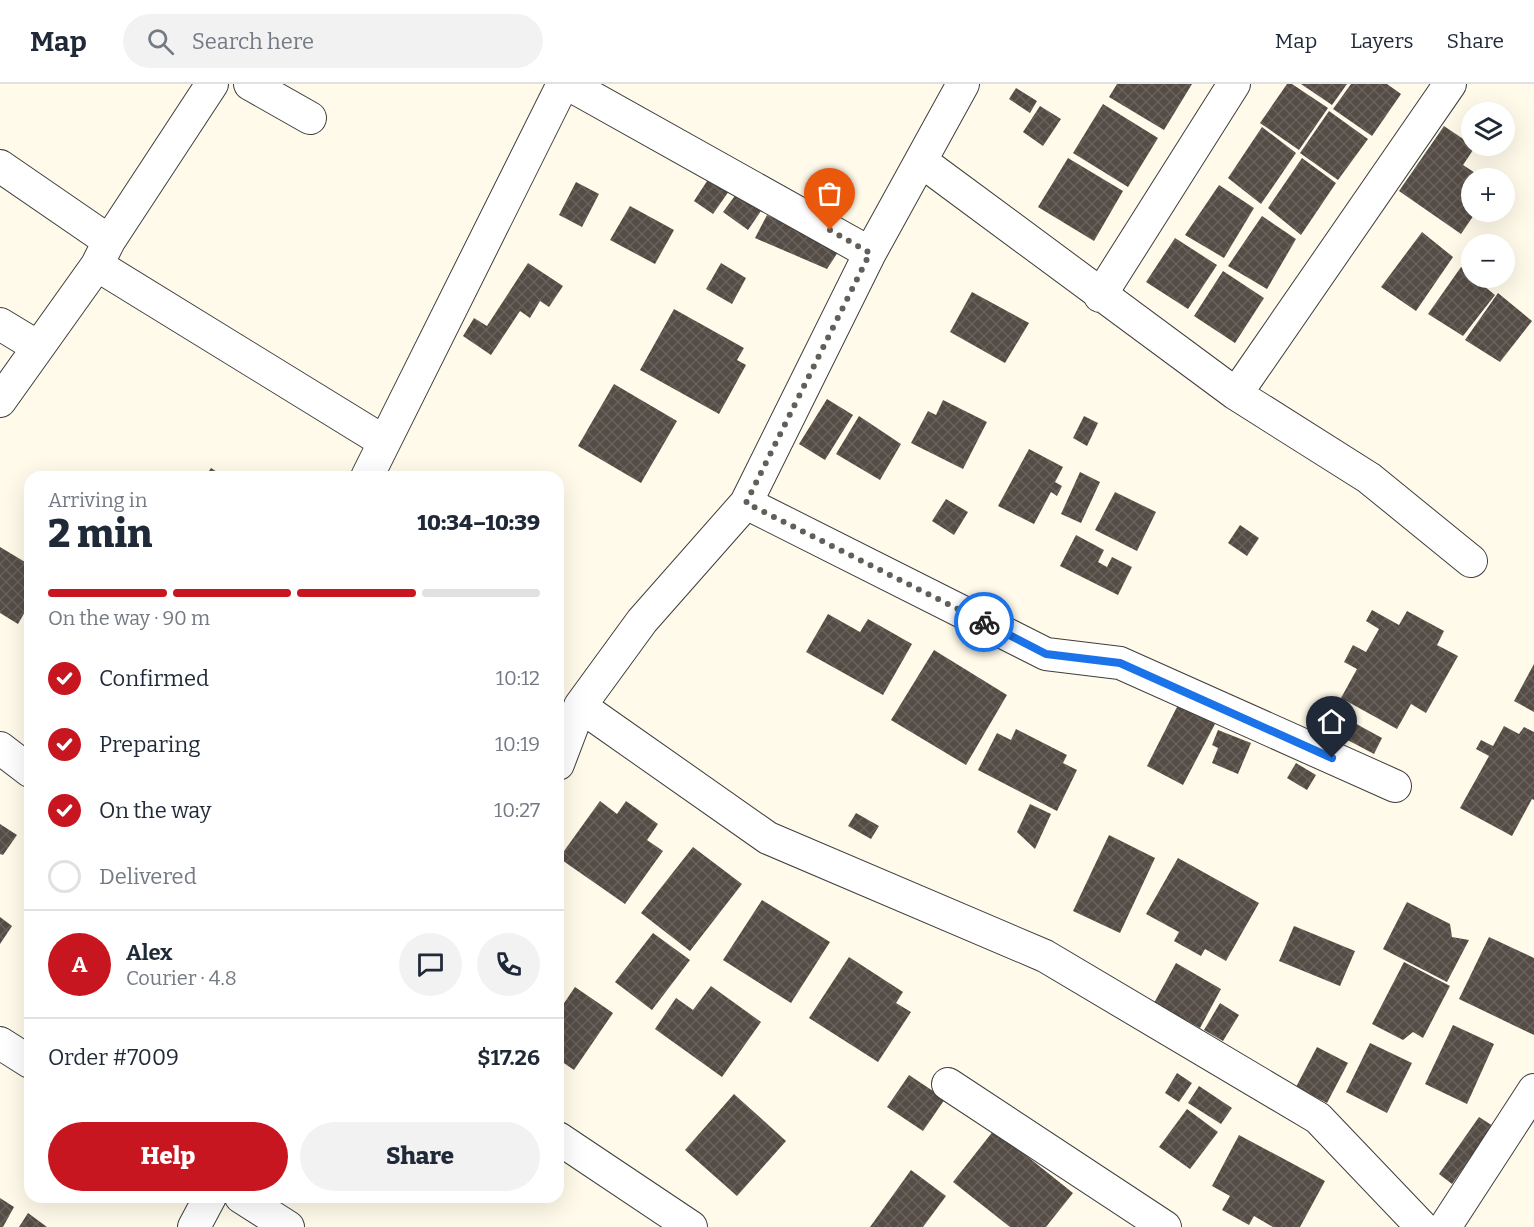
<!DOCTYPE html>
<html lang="en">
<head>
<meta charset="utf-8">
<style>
	body { margin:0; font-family:Bitter,serif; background:#f2f2f3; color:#1f2937; height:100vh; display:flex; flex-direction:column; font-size:22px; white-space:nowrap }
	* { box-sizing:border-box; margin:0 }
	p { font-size:20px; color:#747a83 }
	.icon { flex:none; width:33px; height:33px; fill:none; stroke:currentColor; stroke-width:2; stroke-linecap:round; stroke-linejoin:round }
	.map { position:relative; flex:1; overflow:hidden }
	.panel { position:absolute; left:24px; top:387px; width:540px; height:732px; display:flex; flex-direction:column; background:#fff; border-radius:18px; box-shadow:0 6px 24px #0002 }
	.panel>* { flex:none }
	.buttons { position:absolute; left:1461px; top:18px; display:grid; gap:12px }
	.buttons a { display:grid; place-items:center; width:54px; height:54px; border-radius:50%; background:#fff; box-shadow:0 6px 24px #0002; font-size:30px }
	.pin { position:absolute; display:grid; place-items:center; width:51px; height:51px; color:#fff; margin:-62px -26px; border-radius:50% 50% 50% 0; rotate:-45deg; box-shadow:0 0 6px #0007 }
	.pin .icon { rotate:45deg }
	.courier { position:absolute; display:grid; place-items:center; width:60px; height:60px; margin:-30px; border:4px solid #1a73e8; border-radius:50%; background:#fff; color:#222; box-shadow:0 2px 8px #0007 }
	.head em { font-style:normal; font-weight:800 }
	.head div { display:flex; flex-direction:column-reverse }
	.head { display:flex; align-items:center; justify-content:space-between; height:102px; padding:0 24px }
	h1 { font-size:39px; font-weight:800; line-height:45px }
	.bar { display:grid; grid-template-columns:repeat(4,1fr); gap:9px 6px; align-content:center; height:72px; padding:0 24px }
	.bar i { height:8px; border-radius:4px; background:#e0e1e3 }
	.bar .active { background:#c81621 }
	.bar p { grid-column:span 4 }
	.line { display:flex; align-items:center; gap:15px; padding:0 24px; border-top:2px solid #e0e1e3 }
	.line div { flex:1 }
	.round { display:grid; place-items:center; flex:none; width:63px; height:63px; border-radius:32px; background:#f2f2f3 }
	ol { padding:0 24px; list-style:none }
	li { display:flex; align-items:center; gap:18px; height:66px }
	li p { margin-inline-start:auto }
	li .icon { padding:6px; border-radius:50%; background:#c81621; color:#fff; stroke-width:4 }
	li:last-child { color:#747a83 }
	li i { width:33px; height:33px; border:3px solid #e0e1e3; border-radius:50% }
	.button { display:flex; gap:12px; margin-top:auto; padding:12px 24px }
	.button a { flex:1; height:69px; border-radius:36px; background:#c81621; color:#fff; font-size:24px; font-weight:800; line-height:69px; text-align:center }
	.button a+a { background:#f2f2f3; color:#1f2937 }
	header { display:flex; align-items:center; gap:36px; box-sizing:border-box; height:84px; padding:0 30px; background:#fff; border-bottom:2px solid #e0e1e3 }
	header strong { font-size:28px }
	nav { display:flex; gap:33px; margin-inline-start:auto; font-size:21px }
	.search { width:420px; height:54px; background:#f2f2f3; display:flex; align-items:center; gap:15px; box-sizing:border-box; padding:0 21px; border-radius:33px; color:#747a83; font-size:22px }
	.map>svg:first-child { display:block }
</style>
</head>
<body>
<header>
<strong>Map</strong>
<div class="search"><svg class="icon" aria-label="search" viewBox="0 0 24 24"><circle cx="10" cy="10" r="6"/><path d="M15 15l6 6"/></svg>Search here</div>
<nav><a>Map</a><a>Layers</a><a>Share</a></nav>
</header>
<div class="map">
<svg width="1534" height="1143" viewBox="0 0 1534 1143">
	<defs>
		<pattern id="building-cross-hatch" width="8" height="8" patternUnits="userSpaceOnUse" patternTransform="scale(1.5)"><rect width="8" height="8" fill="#554c46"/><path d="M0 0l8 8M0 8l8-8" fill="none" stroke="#68615c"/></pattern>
	</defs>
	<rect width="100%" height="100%" fill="#fffae9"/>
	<path fill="url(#building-cross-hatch)" d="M1117,0H1192L1164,46L1109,13Z
		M1287,0H1292L1328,24L1299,66L1260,39Z
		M1301,0H1347L1332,21Z
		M1351,0H1387L1401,10L1372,52L1333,25Z
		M1016,4L1037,17L1030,29L1009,15Z
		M1103,20L1158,54L1128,103L1073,69Z
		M1040,22L1061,35L1043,62L1023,48Z
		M1329,27L1368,55L1338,96L1300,69Z
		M1444,42L1475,63L1463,81L1483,94H1472V128H1476L1461,150L1399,107Z
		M1262,43L1296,69L1261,120L1228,94Z
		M1068,74L1123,107L1094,157L1038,123Z
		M1302,74L1336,99L1301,151L1268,124Z
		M709,94L729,107L713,130L694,117Z
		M576,98L599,110L582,143L559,131Z
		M1219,101L1254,124L1224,174L1185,151Z
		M737,109L761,127L748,146L723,128Z
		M630,122L674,146L655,180L610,156Z
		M767,131L840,165L827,185L755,154Z
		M1262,132L1296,155L1267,205L1228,182Z
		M1422,148L1453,173L1416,227L1381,203Z
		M1175,154L1217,181L1188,225L1146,198Z
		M528,179L563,202L549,223L540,217L530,234L520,227L491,271L463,252L474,234L487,242Z
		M721,179L746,194L732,220L706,205Z
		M1461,183L1495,211L1463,252L1428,230Z
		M1223,187L1264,214L1235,259L1194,232Z
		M972,208L1029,239L1005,279L950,248Z
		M1498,209L1532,237L1500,278L1465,256Z
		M674,225L744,264L737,276L746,281L719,330L640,286Z
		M614,300L677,337L641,399L578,362Z
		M827,315L853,331L825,376L799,360Z
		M943,316L987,338L963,385L911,359L928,327L936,331Z
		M859,332L901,360L880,396L836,370Z
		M1084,332L1098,339L1087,362L1073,354Z
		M1029,365L1063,383L1055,398L1062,402L1057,412L1051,408L1034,440L998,422Z
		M211,384L225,393H205Z
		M1080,388L1100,398L1081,439L1061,430Z
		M1115,408L1156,428L1137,467L1095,446Z
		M946,415L968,428L954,451L932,437Z
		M1240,441L1259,454L1247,472L1228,459Z
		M1076,451L1104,466L1098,478L1107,483L1112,473L1132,483L1118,511L1060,482Z
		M0,463L30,481V519L18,540L0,529Z
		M1372,526L1399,541L1407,527L1444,547L1437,561L1458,572L1426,629L1411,620L1397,645L1341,614L1357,585L1344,578L1353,561L1366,568L1379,545L1366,537Z
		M828,530L860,548L868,535L912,560L883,611L806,568Z
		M934,566L1007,611L966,681L891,636Z
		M1534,580V628L1514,617Z
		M1178,621L1215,640L1183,701L1147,682Z
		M1351,637L1382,654L1374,670L1342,653Z
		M1504,642L1519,650L1524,643L1534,648V716L1532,715L1512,752L1460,724L1489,672L1476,665L1481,656L1493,662Z
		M1016,645L1067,671L1063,679L1077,686L1057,727L978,686L997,649L1011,656Z
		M1218,646L1251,659L1238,690L1212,679L1218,664L1212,661Z
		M1296,679L1316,691L1307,706L1287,694Z
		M600,717L617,730L626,717L658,740L647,756L663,767L625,820L559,774Z
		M1030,720L1051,730L1035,765L1017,748Z
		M856,729L879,742L871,755L848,742Z
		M0,740L17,751L3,771L0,770Z
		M1109,751L1155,774L1120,849L1073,827Z
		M693,763L742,800L690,867L641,829Z
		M1178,774L1259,819L1226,877L1205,865L1201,872L1174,857L1179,848L1146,830Z
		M762,816L830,858L791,919L723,876Z
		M1407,818L1450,840L1452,853L1469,856L1447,898L1383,865Z
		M0,833L12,842L0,860Z
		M1294,842L1355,867L1340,902L1279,877Z
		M653,849L690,876L652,926L615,898Z
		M1489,853L1534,874V951L1459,915Z
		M849,873L903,908L896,919L911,928L878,978L809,934Z
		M1404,878L1450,902L1423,954L1413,948L1403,956L1372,940Z
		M1176,879L1221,905L1200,944L1154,919Z
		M711,902L761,938L722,993L655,945L676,914L693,926Z
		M575,903L613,929L574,986L558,975V928Z
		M1220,919L1239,931L1223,957L1204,946Z
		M1453,941L1494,960L1467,1020L1425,1000Z
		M1370,959L1412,979L1387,1029L1346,1008Z
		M1317,963L1348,979L1327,1019L1296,1003Z
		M1177,989L1192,999L1179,1018L1165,1009Z
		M909,991L945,1015L923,1047L887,1023Z
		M1199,1002L1232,1024L1221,1040L1188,1019Z
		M734,1010L786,1057L737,1112L685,1066Z
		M1187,1025L1218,1048L1190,1085L1159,1063Z
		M1479,1033L1493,1042L1452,1100L1439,1090Z
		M994,1046L1073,1109L1046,1143H1010L953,1098Z
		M1239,1051L1325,1097L1300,1143H1273L1254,1132L1249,1141L1222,1126L1230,1112L1212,1102Z
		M911,1086L946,1112L923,1143H870Z
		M0,1114L14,1123L3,1143H0Z
		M28,1129L47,1143H19Z"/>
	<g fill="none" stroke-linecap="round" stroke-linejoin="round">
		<defs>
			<path id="minor" d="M250,0L310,34
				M568,0L870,169
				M921,77L1236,310L1369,394L1471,477
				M0,82L109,157
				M97,181L383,357
				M1100,212L1234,0
				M0,240L38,263
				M1236,310L1450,0
				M0,317L97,181L109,157L212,0
				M367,393L563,0
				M746,419L1046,570L1120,579L1395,702
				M580,622L768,754L1045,872L1318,1034L1422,1143
				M0,664L30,687
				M558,680L580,622L642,537L746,419L870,169L963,0
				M0,959L30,978
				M948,1000L1165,1143
				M558,1054L691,1143
				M241,1113L288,1143
				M194,1143L210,1113
				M1445,1143L1534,1006"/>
		</defs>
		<use href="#minor" stroke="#3e3e3e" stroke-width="34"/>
		<use href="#minor" stroke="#fff" stroke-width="32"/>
	</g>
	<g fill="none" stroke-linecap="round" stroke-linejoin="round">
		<path stroke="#605f59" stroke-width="6" stroke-dasharray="0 10.8" d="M830,146L870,169L746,419L984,538"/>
		<path stroke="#1a73e8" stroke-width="8" d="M984,538L1046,570L1120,579L1332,674"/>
	</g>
</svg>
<div class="buttons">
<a><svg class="icon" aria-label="layers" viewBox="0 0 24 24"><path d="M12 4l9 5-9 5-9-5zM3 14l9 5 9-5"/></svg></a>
<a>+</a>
<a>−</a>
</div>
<div class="pin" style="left:830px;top:146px;background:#ea580c"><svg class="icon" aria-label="bag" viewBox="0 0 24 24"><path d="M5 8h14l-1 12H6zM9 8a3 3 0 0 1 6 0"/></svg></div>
<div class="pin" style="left:1332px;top:674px;background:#1f2937"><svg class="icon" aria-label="home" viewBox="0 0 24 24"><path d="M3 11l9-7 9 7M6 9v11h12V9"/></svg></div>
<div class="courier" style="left:984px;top:538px"><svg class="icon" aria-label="bike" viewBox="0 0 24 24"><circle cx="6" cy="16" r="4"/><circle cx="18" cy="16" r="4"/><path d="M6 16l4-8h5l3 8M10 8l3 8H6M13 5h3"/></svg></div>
<section class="panel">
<div class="head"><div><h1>2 min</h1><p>Arriving in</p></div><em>10:34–10:39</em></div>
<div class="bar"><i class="active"></i><i class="active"></i><i class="active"></i><i></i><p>On the way · 90 m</p></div>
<ol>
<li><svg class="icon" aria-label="check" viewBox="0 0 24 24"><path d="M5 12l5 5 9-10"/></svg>Confirmed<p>10:12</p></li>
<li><svg class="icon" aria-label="check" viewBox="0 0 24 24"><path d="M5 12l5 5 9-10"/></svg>Preparing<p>10:19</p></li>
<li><svg class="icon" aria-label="check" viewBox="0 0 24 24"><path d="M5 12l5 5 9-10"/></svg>On the way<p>10:27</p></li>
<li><i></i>Delivered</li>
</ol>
<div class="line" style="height:108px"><b class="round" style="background:#c81621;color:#fff">A</b><div><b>Alex</b><p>Courier · 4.8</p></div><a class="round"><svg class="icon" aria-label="chat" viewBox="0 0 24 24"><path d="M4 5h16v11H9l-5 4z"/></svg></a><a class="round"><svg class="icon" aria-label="phone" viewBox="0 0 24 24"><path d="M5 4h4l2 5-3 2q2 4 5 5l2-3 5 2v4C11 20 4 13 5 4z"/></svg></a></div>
<div class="line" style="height:78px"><div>Order #7009</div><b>$17.26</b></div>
<div class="button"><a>Help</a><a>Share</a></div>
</section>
</div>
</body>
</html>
